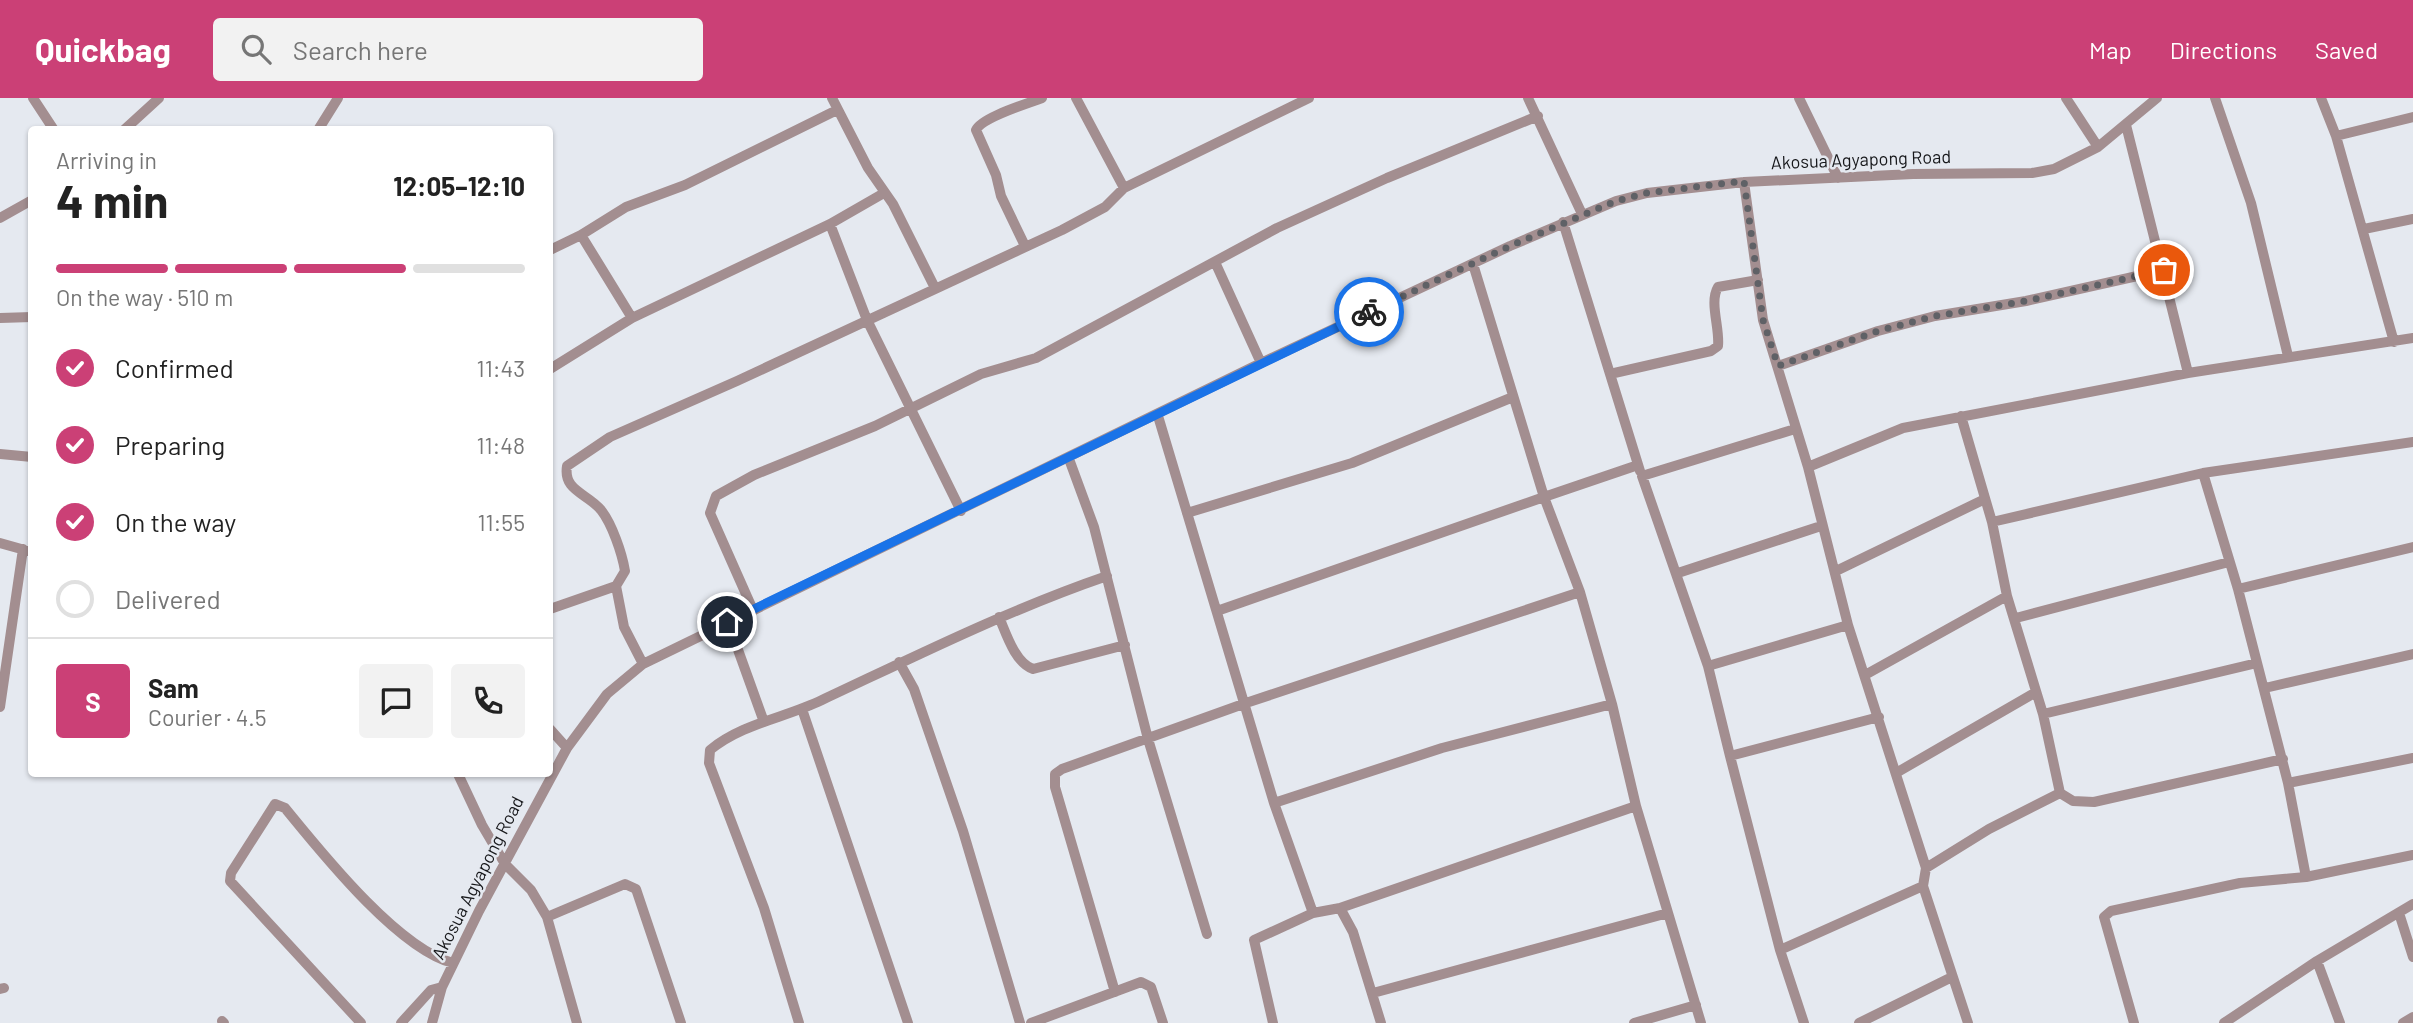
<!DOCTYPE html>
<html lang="en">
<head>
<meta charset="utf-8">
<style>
	body { margin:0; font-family:Barlow,sans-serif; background:#f2f2f2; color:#222; height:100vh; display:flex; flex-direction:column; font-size:26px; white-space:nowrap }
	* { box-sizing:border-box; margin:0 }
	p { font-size:23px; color:#767676 }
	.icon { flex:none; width:38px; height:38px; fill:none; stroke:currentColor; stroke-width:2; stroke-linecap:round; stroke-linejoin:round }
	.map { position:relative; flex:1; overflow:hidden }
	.drawer { position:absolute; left:28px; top:28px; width:525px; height:651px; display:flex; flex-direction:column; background:#fff; border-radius:7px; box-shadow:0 2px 5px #0004 }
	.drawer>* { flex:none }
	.pin { position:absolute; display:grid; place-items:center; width:60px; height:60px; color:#fff; margin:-30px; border:4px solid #fff; border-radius:50%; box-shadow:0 2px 7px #0007 }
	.courier { position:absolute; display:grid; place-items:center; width:70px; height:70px; margin:-35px; border:5px solid #1a73e8; border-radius:50%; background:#fff; color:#222; box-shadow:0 2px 9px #0007 }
	.head em { font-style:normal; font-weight:700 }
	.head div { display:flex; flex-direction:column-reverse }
	.head { display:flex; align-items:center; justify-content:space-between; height:119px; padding:0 28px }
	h1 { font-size:46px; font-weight:700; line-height:52px }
	.bar { display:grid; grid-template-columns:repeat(4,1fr); gap:10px 7px; align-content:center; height:84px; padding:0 28px }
	.bar i { height:9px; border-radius:5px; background:#e0e0e0 }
	.bar .current { background:#cb4076 }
	.bar p { grid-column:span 4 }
	.line { display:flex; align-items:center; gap:18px; padding:0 28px; border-top:2px solid #e0e0e0 }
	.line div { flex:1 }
	.round { display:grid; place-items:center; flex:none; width:74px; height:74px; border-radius:7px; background:#f2f2f2 }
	ol { padding:0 28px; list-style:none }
	li { display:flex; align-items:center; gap:21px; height:77px }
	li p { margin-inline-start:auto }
	li .icon { padding:7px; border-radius:50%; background:#cb4076; color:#fff; stroke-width:4 }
	li:last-child { color:#767676 }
	li i { width:38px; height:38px; border:4px solid #e0e0e0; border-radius:50% }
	header { display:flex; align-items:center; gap:42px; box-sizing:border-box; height:98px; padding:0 35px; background:#cb4076; color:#fff }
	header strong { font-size:33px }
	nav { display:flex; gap:38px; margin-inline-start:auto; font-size:24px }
	.search { width:490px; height:63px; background:#f2f2f2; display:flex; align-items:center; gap:18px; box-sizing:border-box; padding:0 24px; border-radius:7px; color:#767676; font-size:26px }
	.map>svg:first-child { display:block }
</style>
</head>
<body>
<header>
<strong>Quickbag</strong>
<div class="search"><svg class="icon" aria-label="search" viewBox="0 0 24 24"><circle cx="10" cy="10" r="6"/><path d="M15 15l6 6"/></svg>Search here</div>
<nav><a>Map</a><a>Directions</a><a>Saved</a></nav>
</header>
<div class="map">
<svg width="2413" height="925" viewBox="0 0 2413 925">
	<rect width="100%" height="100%" fill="#e5e9f0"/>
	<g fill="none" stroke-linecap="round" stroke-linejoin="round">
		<path stroke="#a38e90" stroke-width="10" d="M33,0L54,32
			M832,0L868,70L893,106L935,190
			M1076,0L1124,90
			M1528,0L1582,116
			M1799,0L1838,80
			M2066,0L2098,49
			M2215,0L2251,105L2288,258
			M2321,0L2336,38L2394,244
			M2126,27L2188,275L2413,240
			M124,32L159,0
			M318,32L338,0
			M2336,38L2413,19
			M1744,84L1763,222L1808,369L1848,527L1926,770L1923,788L1968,925
			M0,120L32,102
			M1563,124L1640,373
			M830,126L867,222L961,413
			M2364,131L2413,121
			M581,137L626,109L685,87L837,12
			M1025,148L1001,98L996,77L976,32C982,19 1027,6 1042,0
			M550,152L581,137L632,220
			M1215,164L1261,265
			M1473,166L1544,399L1638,367
			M0,220L32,219
			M1778,268L1878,233L1935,218L2026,203L2164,172
			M550,271L632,220L830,126L884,95
			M1610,276L1711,253L1718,248C1720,230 1709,204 1718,189L1758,182
			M1158,318L1274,705L1313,815L1340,810L1353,834L1381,925
			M1961,318L1992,424L2007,498L2043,616L2060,695L2073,703L2094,704L2283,661
			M1795,331L1642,378L1708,568L1730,658L1879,619
			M0,356L32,359
			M1069,361L1094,429L1148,641L1207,836
			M1808,369L1903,330L2188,275
			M2203,375L2238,491L2288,685L2413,660
			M1187,415L1352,365L1513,299
			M1992,424L2203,375L2413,344
			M0,445L32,454
			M1836,473L1985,401
			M1678,475L1821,428
			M616,488L624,529L643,566
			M2238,491L2413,449
			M550,511L616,488L625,473C622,455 612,426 601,412C587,395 563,393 567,368L610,339L737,283L1062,132L1105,109L1124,90L1309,0
			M753,512L710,415L716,398L754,377L875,328L981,276L1036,260L1277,130L1387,80L1538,18
			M1217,513L1544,399L1580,494L1612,606L1636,708L1701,925
			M999,519C1006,535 1015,565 1033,571L1125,547
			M2016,520L2229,464
			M728,524L764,624
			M899,564L914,591L963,733L1020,925
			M1708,568L1848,527
			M1865,577L2007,498
			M2265,590L2413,556
			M0,609L23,451
			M802,611L908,925
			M2043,616L2257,565
			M550,631L567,650
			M1730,658L1780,852L1804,925
			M1896,675L2036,594
			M458,676L482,727L505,766L531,792L547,819L577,925
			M2288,685L2306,779
			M1274,705L1442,650L1612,606
			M1926,770L1989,731L2060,695
			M1340,810L1636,708
			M2399,815L2413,859
			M547,819L625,786L636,791L681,925
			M1780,852L1923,788
			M2317,863L2340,925
			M0,891L4,890
			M1115,894L1055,689V676L1062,671L1246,605L1580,494
			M1373,895L1668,815
			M222,923L224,925
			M361,925L230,783L231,775L275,706L285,710C321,754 398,851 453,865
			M401,925L431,892L442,889
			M432,925L442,889L479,813L567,650L607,596L643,566L1261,265L1510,148L1616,103L1647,95L1744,84L1913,76L2032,75L2054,71L2098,49L2157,0
			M799,925L764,810L709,665L710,652C743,625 785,620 822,602C916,558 1008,512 1107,478
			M1031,925L1141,884L1151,889L1163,925
			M1273,925L1254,842L1313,815
			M1634,925L1696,907
			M1859,925L1952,879
			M2134,925L2104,819L2111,813L2240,785L2306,779L2413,757
			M2224,925L2317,863L2413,806
			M2403,925L2413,919"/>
	</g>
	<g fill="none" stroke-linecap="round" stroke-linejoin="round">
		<path stroke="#5f6166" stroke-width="7" stroke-dasharray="0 12.6" d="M1369,214L1510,148L1616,103L1647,95L1744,83L1763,222L1778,268L1878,233L1935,218L2026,203L2164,172"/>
		<path stroke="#1a73e8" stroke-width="9" d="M727,524L1369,214"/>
	</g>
	<g text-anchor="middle" stroke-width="5" stroke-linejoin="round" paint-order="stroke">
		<g font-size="18" fill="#17181b" stroke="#e5e9f0">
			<text transform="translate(1861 62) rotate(-2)" y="6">Akosua Agyapong Road</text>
			<text transform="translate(478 780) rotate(-63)" y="6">Akosua Agyapong Road</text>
		</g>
	</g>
</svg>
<div class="pin" style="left:2164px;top:172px;background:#ea580c"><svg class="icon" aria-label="bag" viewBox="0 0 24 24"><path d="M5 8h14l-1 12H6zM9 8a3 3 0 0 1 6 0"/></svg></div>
<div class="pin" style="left:727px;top:524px;background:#1f2937"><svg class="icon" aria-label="home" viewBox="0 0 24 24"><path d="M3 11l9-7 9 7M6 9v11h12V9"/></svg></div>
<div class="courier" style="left:1369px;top:214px"><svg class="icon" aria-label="bike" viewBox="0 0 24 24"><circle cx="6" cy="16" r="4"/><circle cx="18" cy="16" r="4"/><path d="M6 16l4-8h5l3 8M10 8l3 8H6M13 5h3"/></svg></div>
<section class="drawer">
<div class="head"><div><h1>4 min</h1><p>Arriving in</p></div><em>12:05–12:10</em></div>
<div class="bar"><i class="current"></i><i class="current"></i><i class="current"></i><i></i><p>On the way · 510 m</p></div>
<ol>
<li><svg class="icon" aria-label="check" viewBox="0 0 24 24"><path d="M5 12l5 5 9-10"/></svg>Confirmed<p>11:43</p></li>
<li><svg class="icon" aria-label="check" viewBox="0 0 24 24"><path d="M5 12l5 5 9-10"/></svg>Preparing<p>11:48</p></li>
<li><svg class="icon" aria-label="check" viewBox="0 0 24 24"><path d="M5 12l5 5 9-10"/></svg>On the way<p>11:55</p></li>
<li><i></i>Delivered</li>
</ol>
<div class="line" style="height:126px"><b class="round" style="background:#cb4076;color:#fff">S</b><div><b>Sam</b><p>Courier · 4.5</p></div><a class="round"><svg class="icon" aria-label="chat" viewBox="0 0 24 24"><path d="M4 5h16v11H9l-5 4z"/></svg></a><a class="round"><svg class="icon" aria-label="phone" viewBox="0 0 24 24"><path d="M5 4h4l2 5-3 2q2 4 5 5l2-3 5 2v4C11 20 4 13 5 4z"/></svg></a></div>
</section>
</div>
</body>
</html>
